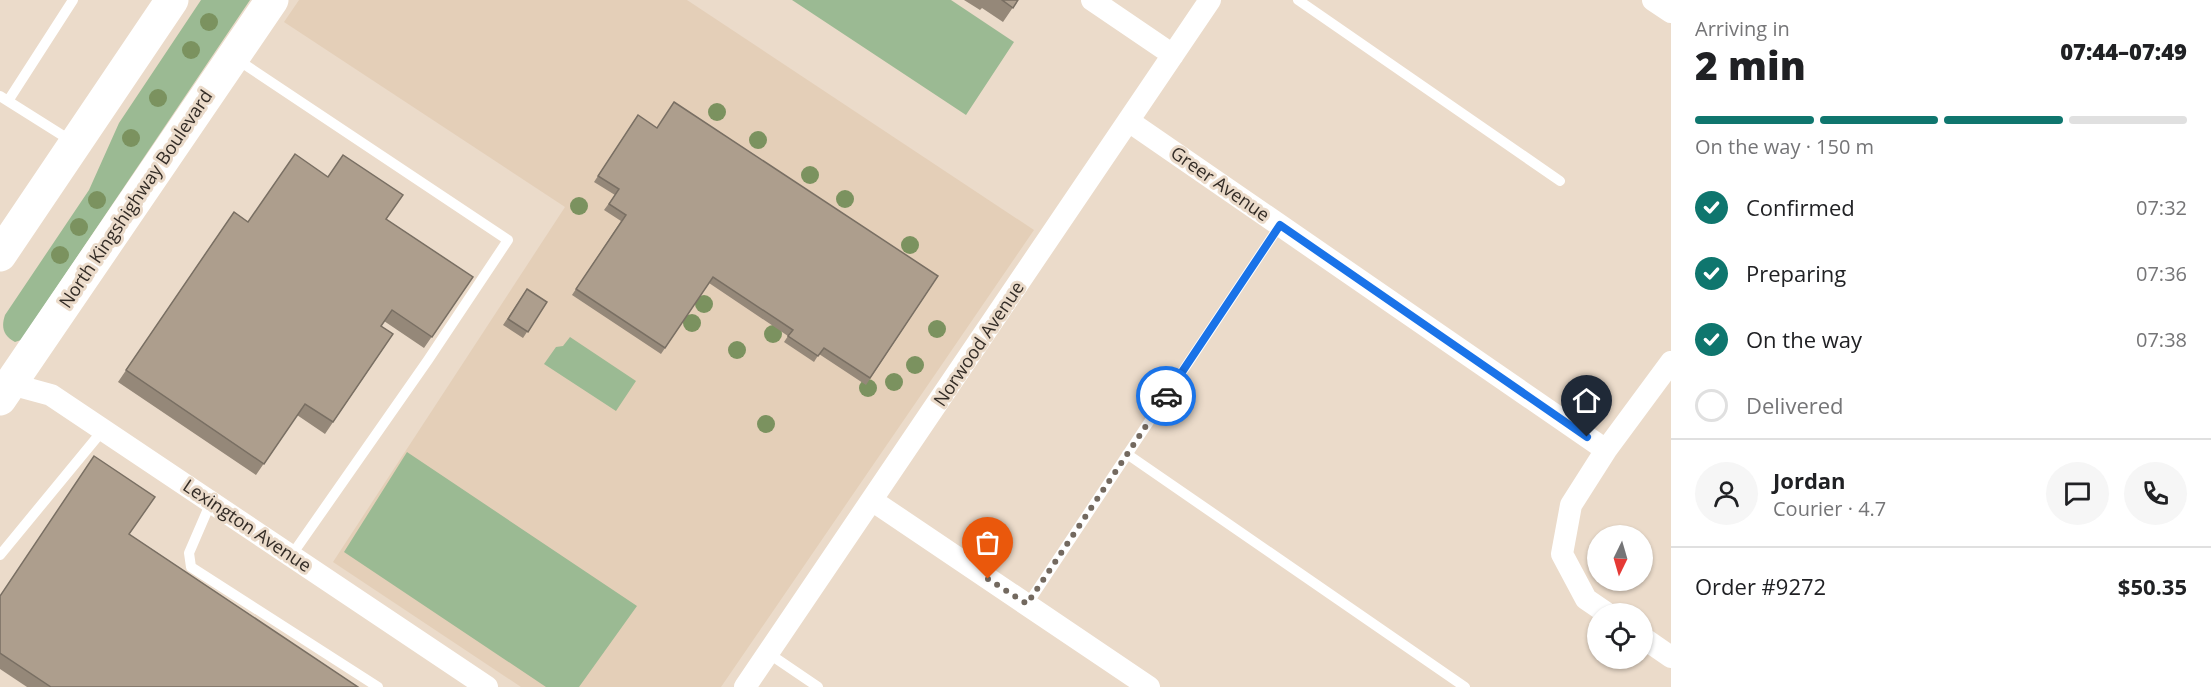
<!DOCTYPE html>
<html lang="en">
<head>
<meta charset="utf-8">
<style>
	body { margin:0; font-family:"Open Sans",sans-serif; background:#f6f6f6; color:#202124; height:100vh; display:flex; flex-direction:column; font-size:22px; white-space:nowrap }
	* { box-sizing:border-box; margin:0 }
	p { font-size:20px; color:#757577 }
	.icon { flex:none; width:33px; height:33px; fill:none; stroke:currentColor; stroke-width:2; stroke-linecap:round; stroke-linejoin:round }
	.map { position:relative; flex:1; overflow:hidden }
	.sheet { display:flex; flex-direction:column; background:#fff; width:540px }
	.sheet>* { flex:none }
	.needle { width:39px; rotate:185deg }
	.controls { position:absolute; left:1587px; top:525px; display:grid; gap:12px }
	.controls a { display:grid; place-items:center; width:66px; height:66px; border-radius:50%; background:#fff; box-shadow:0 2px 4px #0004; font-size:30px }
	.pin { position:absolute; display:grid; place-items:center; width:51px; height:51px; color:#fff; margin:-62px -26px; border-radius:50% 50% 50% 0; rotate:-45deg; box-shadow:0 0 6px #0007 }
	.pin .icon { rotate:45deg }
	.courier { position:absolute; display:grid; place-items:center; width:60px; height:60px; margin:-30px; border:4px solid #1a73e8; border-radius:50%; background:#fff; color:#222; box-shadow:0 2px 8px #0007 }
	.overview em { font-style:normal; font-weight:800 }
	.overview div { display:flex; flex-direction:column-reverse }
	.overview { display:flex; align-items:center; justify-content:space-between; height:102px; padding:0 24px }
	h1 { font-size:39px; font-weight:800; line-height:45px }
	.bar { display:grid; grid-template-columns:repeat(4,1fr); gap:9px 6px; align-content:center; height:72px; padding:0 24px }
	.bar i { height:8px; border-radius:4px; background:#e0e0e0 }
	.bar .active { background:#0f766e }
	.bar p { grid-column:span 4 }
	.line { display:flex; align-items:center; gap:15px; padding:0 24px; border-top:2px solid #e0e0e0 }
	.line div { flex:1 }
	.round { display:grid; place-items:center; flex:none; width:63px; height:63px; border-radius:32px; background:#f6f6f6 }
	ol { padding:0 24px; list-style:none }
	li { display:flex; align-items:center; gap:18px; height:66px }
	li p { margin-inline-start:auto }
	li .icon { padding:6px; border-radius:50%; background:#0f766e; color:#fff; stroke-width:4 }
	li:last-child { color:#757577 }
	li i { width:33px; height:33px; border:3px solid #e0e0e0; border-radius:50% }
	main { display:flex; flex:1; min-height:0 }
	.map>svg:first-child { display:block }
</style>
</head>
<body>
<main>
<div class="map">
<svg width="1671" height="687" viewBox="0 0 1671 687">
	<rect width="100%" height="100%" fill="#ebdbca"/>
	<path fill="#e4cfb8" d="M299,0H687L1034,230L721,687H521L333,562L565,207L284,22Z"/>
	<path fill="#9bba93" d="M201,0H250L21,340L15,342C3,336 1,327 5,315L89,190L119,123Z
		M792,0H951L1014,42L966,115Z
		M570,337L636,381L616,411L544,364L556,347L563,346Z
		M407,452L637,606L579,687H546L344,552Z"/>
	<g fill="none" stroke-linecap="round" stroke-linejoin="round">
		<path stroke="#fff" stroke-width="10" d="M1298,0L1560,181
			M235,58L508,240L428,360L291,556
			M0,96L73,142
			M8,101L73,0
			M1127,454L1465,687
			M211,502L189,553L191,567L378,687
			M0,555L103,430
			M1027,605L1280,225
			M768,653L818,687"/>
		<path stroke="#fff" stroke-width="22" d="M1092,0L1173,55
			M1653,0L1671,12
			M1130,122L1606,450
			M0,381L51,395L487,687
			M873,501L1149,687
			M1608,614L1586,599L1562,554L1571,505L1606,450L1671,362
			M1642,637L1671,657
			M745,687L1210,0"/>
		<path stroke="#fff" stroke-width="33" d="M0,255L172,0
			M0,399L272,0"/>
	</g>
	<g fill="#7b925f">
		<circle cx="209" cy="22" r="9"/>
		<circle cx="191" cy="50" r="9"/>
		<circle cx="158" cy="98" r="9"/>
		<circle cx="717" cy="112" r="9"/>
		<circle cx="131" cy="138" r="9"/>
		<circle cx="758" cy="140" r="9"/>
		<circle cx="810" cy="175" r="9"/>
		<circle cx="845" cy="199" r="9"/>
		<circle cx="97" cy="200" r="9"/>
		<circle cx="579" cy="206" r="9"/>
		<circle cx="79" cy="227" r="9"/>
		<circle cx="910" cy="245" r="9"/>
		<circle cx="60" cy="255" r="9"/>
		<circle cx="704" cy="304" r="9"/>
		<circle cx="692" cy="323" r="9"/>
		<circle cx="937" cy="329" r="9"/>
		<circle cx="773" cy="334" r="9"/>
		<circle cx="737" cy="350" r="9"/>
		<circle cx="915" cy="365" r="9"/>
		<circle cx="894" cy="382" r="9"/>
		<circle cx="868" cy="388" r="9"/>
		<circle cx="766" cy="424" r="9"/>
	</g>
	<path fill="#958879" d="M964,0H1018L1003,22L982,8L980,10Z
		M638,115L657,128L938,276L866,385L819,354L814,362L784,342L788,336L709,283L661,354L572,295L621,221L604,210L615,195L594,182Z
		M234,212L248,222L386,219L473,277L424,348L384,321L381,326L393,334L325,434L297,415L256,475L118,382Z
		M527,289L547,302L523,338L503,325Z
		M129,534L358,687H27L0,669V596Z"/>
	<path fill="#ad9e8d" stroke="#796f63" stroke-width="1.5" d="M1002,0H1018L1013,8Z
		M674,102L938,276L870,378L824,348L818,356L788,336L793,330L713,277L665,348L576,289L626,215L609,204L619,189L598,176L638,115L657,128Z
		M295,154L328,177L343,155L403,195L386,219L473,277L432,337L392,310L381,326L393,334L333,422L305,404L264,464L126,370L234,212L248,222Z
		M527,289L547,302L528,332L508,319Z
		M94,456L155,497L129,534L358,687H51L0,653V596Z"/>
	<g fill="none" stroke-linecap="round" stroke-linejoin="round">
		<path stroke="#73695f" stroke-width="6" stroke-dasharray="0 10.8" d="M988,579L1027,604L1166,396"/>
		<path stroke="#1a73e8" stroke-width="8" d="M1166,396L1280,225L1587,437"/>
	</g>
	<g text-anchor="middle" stroke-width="6" stroke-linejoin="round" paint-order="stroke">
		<g font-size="18" fill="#332c26" stroke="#ebdbca">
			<text transform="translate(1220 184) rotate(35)" y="6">Greer Avenue</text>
			<text transform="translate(136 199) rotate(-56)" y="6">North Kingshighway Boulevard</text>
			<text transform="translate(979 344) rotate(-56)" y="6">Norwood Avenue</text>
			<text transform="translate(247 526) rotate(34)" y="6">Lexington Avenue</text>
		</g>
	</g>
</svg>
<div class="controls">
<a><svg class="needle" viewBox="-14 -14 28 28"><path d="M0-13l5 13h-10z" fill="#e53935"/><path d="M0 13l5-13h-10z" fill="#757577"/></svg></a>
<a><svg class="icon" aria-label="locate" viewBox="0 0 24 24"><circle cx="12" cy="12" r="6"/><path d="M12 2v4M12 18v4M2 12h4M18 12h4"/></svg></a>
</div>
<div class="pin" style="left:988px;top:579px;background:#ea580c"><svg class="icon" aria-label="bag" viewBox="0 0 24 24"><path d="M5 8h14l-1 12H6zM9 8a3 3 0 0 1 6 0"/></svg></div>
<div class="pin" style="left:1587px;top:437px;background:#1f2937"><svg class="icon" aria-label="home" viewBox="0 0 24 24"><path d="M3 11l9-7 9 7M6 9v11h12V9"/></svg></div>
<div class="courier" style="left:1166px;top:396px"><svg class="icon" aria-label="car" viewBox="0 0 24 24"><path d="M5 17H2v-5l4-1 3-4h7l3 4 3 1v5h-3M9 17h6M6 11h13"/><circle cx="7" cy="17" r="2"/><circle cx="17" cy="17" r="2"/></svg></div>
</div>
<section class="sheet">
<div class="overview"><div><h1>2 min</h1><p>Arriving in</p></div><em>07:44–07:49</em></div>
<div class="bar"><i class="active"></i><i class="active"></i><i class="active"></i><i></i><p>On the way · 150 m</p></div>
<ol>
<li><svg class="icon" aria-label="check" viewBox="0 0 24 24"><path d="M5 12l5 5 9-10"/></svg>Confirmed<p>07:32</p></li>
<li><svg class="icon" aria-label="check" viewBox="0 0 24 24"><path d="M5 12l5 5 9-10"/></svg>Preparing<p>07:36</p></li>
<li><svg class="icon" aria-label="check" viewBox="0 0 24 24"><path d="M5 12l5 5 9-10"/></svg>On the way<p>07:38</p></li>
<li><i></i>Delivered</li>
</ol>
<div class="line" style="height:108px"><a class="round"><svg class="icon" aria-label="person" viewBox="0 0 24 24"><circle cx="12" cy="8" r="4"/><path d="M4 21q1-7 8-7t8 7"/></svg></a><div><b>Jordan</b><p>Courier · 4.7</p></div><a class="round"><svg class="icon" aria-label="chat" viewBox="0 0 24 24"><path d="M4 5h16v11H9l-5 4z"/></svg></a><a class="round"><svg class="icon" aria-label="phone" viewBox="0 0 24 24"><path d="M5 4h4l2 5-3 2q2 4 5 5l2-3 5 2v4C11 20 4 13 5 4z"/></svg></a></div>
<div class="line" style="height:78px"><div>Order #9272</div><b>$50.35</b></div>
</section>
</main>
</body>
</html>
